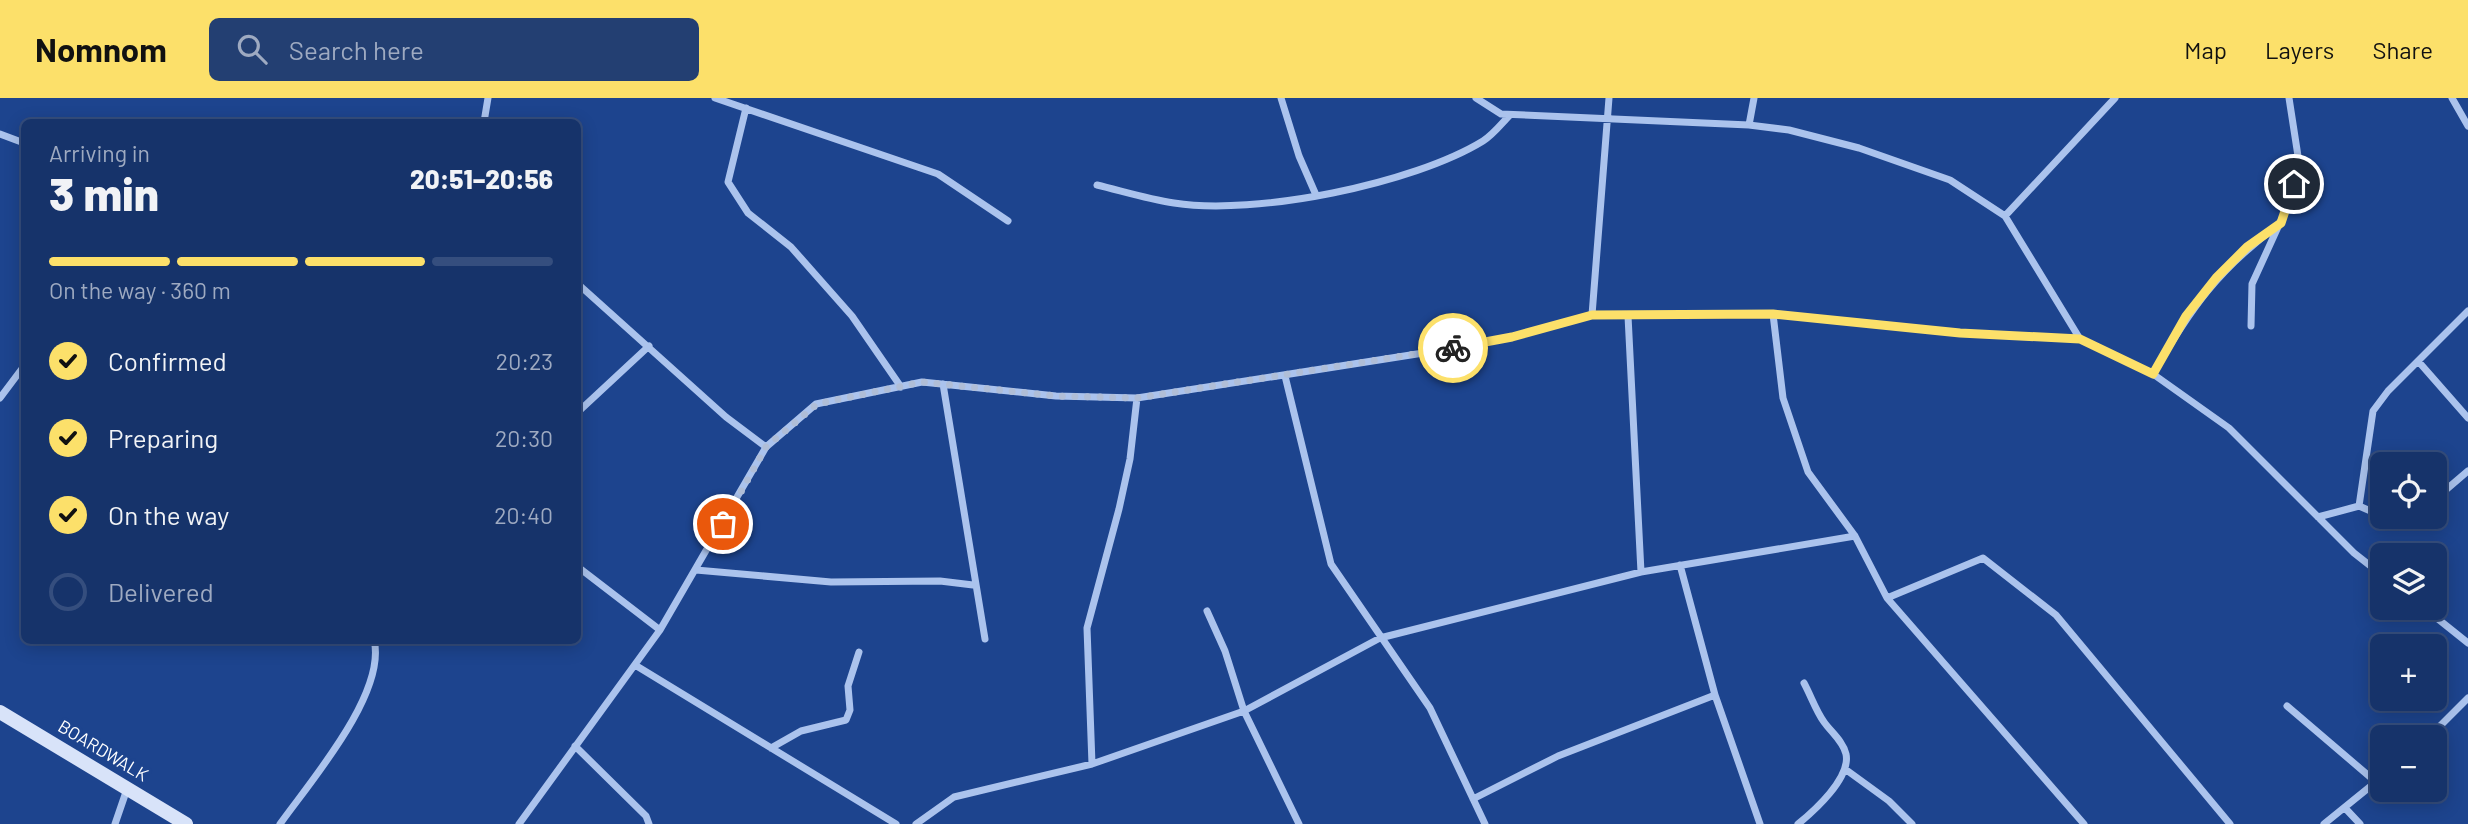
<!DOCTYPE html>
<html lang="en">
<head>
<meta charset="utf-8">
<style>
	body { margin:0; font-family:Barlow,sans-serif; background:#233f72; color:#f1f3f6; height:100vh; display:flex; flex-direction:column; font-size:26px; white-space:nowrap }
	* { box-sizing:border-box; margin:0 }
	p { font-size:23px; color:#9eaac1 }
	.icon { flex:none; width:38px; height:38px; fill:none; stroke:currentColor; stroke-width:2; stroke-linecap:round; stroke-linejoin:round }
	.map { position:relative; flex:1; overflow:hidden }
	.drawer { position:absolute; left:21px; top:21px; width:560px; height:525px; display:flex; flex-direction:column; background:#16336a; border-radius:10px; box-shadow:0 4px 18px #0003,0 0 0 2px #354e7e }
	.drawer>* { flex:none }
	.fabs { position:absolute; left:2370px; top:354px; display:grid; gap:14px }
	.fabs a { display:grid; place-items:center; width:77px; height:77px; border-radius:10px; background:#16336a; box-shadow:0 4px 18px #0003,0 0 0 2px #354e7e; font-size:35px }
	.pin { position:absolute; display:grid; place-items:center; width:60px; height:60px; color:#fff; margin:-30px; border:4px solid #fff; border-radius:50%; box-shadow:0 2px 7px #0007 }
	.courier { position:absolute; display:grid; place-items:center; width:70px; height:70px; margin:-35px; border:5px solid #fce06a; border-radius:50%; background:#fff; color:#222; box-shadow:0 2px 9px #0007 }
	.headline em { font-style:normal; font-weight:800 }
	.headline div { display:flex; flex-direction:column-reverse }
	.headline { display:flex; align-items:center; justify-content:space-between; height:119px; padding:0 28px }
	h1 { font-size:46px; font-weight:800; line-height:52px }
	.bar { display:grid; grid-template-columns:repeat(4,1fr); gap:10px 7px; align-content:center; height:84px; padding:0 28px }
	.bar i { height:9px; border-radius:5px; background:#354e7e }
	.bar .selected { background:#fce06a }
	.bar p { grid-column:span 4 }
	ol { padding:0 28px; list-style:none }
	li { display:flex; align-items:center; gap:21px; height:77px }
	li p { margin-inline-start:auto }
	li .icon { padding:7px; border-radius:50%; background:#fce06a; color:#111; stroke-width:4 }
	li:last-child { color:#9eaac1 }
	li i { width:38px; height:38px; border:4px solid #354e7e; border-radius:50% }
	header { display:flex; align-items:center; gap:42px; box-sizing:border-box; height:98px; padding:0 35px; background:#fce06a; color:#111 }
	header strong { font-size:33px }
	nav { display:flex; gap:38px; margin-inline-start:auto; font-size:24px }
	.search { width:490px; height:63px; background:#233f72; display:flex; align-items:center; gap:18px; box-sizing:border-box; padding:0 24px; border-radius:10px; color:#9eaac1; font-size:26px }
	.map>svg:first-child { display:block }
</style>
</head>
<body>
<header>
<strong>Nomnom</strong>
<div class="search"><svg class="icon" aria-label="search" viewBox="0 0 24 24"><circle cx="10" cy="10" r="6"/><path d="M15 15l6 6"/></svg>Search here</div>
<nav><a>Map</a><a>Layers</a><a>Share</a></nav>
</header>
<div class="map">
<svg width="2468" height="726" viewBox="0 0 2468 726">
	<rect width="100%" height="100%" fill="#1d448e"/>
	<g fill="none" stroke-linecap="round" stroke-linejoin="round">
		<path stroke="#abc3ed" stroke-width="7" d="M715,0L938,76L1008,123
			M1281,0L1299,58L1316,97
			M1476,0L1501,16L1749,27L1789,32L1859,50L1950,82L2005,118L2080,241
			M2452,0L2468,28
			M746,10L728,84L748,115L791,149L852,218L901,289
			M484,24L488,0
			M1749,27L1754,0
			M0,36L24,45
			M1097,87C1122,93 1148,101 1174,105C1255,118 1413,86 1483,43C1493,37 1502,25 1510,17
			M2005,118L2115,0
			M578,186L726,319L766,349
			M1773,216L1783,300L1808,374L1855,438L1887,500L2084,726
			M1592,217L1609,0
			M1628,218L1641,474
			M2251,228L2252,186L2289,105L2294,86L2298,58L2289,0
			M2418,263L2468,320
			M2153,276C2190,211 2219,170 2280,126
			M1285,278L1331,466L1430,610L1485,726
			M943,286L985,541
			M0,300L24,268
			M578,314L649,248
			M2434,402L2468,373
			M2359,408L2382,418
			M2383,418H2409
			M2318,419L2359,408L2373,313L2388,293L2468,213
			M1680,467L1715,597L1760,726
			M578,469L660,532
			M696,472L831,484L940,483L973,487
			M1887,500L1983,460L2056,517L2230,726
			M2423,509L2468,545
			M1207,513L1225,553L1244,613L1299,726
			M635,567L896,726
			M2287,608L2376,684
			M2429,639L2468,600
			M575,648L646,718L649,726
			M771,650L801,633L846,622L850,612L848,588L859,554
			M1092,666L1087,530L1119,411L1130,361L1137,300
			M1845,671L1889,703L1912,726
			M1473,701L1558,658L1715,597
			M2345,710L2360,726
			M115,726L127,691
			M280,726C310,684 387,595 374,542
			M519,726L660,532L766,349L816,306L922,284L1056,298L1137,300L1436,253L1512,239L1592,217L1773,216L1960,235L2080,241L2153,276L2229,330L2354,455L2382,477
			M916,726L954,699L1092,666L1244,613L1380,540L1641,474L1855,438
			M1798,726C1814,713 1851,680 1846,656C1843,643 1831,634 1824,624C1816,613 1811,598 1804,585
			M2324,726L2382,679"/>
		<path stroke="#d8e3f9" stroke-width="14" d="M0,614L186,726"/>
	</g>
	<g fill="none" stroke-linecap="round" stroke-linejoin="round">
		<path stroke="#b0bed7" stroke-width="7" stroke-dasharray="0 12.6" d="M723,426L766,349L817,306L922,284L1056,298L1137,300L1453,250"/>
		<path stroke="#fce06a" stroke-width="9" d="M1453,250L1512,239L1592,217L1773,216L1960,235L2080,241L2153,276L2186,218L2216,180L2247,149L2281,125L2294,86"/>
	</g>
	<g text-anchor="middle" stroke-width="6" stroke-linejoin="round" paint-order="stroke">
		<g font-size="18" fill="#fff" stroke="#1d448e">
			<text transform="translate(103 653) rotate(31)" y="6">BOARDWALK</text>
		</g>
	</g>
</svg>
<div class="fabs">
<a><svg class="icon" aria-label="locate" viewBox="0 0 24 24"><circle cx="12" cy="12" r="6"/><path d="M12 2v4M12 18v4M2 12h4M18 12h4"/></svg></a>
<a><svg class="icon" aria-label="layers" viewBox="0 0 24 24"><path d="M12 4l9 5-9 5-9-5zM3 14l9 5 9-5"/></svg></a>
<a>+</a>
<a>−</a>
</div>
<div class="pin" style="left:723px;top:426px;background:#ea580c"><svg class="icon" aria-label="bag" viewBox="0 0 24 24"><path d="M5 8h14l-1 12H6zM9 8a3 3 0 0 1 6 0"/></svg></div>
<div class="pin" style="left:2294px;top:86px;background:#1f2937"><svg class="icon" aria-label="home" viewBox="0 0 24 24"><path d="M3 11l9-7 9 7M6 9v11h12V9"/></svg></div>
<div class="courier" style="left:1453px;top:250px"><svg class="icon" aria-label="bike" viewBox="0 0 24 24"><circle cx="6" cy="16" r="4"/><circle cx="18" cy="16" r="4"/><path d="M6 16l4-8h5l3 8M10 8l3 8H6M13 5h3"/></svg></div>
<section class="drawer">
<div class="headline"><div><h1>3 min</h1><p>Arriving in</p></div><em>20:51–20:56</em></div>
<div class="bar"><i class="selected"></i><i class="selected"></i><i class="selected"></i><i></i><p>On the way · 360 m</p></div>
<ol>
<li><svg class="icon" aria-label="check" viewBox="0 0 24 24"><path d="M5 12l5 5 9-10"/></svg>Confirmed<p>20:23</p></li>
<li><svg class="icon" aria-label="check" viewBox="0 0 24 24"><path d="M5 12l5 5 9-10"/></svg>Preparing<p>20:30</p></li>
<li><svg class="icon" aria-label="check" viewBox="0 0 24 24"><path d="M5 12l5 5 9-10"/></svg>On the way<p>20:40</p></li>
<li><i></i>Delivered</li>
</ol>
</section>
</div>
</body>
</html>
